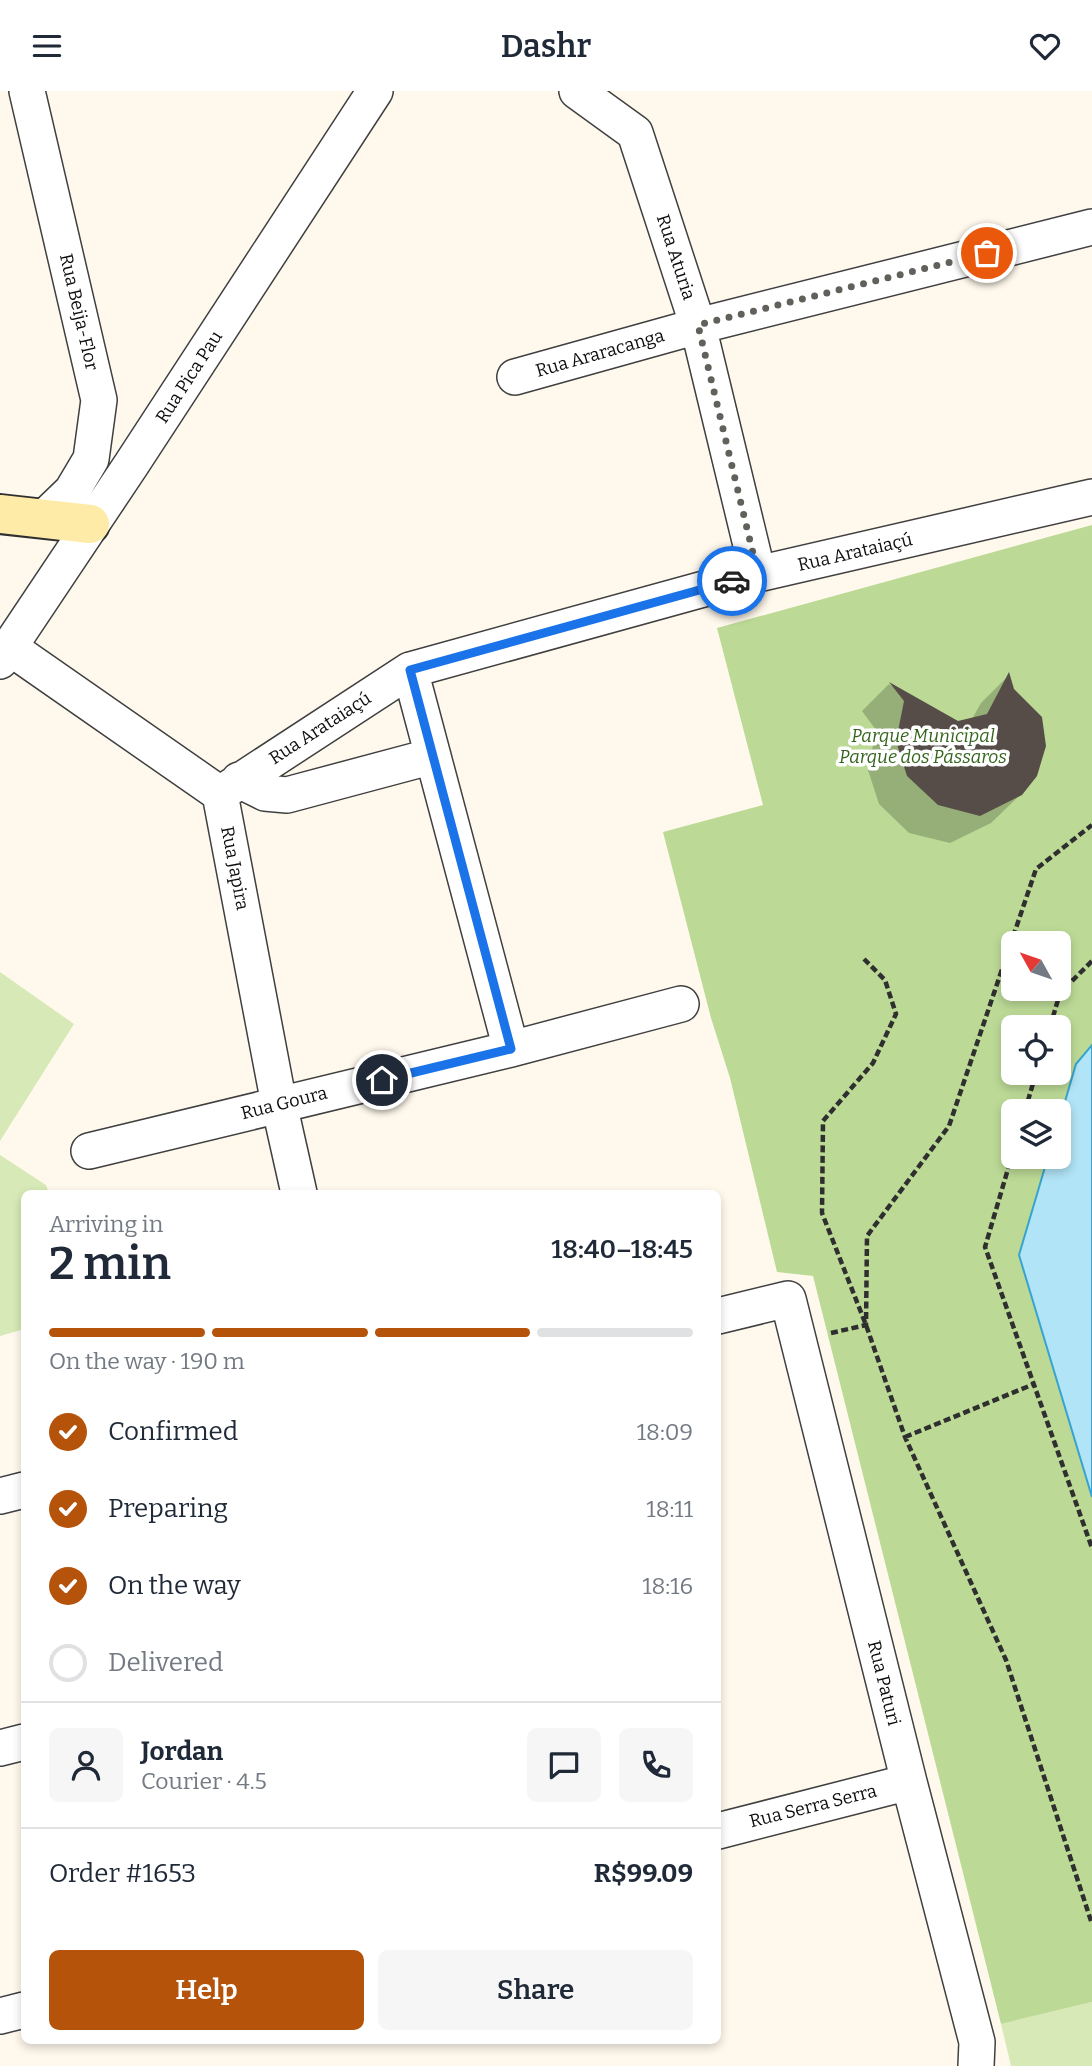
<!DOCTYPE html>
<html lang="en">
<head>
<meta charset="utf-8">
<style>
	body { margin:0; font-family:Bitter,serif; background:#f6f6f7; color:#1f2937; height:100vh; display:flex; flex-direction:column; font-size:26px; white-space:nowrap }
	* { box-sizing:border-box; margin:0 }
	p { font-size:23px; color:#747a83 }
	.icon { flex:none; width:38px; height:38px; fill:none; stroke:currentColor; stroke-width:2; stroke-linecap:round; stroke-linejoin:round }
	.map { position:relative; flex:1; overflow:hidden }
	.drawer { position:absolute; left:21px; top:1099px; width:700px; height:854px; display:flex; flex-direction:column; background:#fff; border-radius:10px; box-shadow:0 4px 10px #0003 }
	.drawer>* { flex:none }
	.needle { width:46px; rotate:310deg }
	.controls { position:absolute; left:1001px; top:840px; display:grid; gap:14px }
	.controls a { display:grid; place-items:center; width:70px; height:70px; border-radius:10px; background:#fff; box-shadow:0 4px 10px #0003; font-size:35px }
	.pin { position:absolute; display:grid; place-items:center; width:60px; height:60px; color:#fff; margin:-30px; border:4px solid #fff; border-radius:50%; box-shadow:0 2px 7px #0007 }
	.courier { position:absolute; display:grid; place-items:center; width:70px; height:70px; margin:-35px; border:5px solid #1a73e8; border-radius:50%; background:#fff; color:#222; box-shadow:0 2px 9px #0007 }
	.summary em { font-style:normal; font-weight:600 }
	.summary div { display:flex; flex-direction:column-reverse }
	.summary { display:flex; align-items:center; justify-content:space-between; height:119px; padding:0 28px }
	h1 { font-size:46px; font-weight:600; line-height:52px }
	.bar { display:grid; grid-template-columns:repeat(4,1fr); gap:10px 7px; align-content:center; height:84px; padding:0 28px }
	.bar i { height:9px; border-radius:5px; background:#e0e1e3 }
	.bar .current { background:#b45309 }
	.bar p { grid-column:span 4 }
	.line { display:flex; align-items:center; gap:18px; padding:0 28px; border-top:2px solid #e0e1e3 }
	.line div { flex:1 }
	.round { display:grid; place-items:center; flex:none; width:74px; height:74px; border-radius:10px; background:#f6f6f7 }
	ol { padding:0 28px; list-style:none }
	li { display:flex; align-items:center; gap:21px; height:77px }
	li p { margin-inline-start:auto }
	li .icon { padding:7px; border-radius:50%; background:#b45309; color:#fff; stroke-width:4 }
	li:last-child { color:#747a83 }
	li i { width:38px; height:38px; border:4px solid #e0e1e3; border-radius:50% }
	.button { display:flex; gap:14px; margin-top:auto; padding:14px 28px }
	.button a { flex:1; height:80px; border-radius:10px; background:#b45309; color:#fff; font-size:28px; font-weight:600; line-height:80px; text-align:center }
	.button a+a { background:#f6f6f7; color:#1f2937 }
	header { display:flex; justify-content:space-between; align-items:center; height:91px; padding:0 28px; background:#fff; font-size:32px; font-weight:600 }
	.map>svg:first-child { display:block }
</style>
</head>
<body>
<header><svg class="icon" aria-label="menu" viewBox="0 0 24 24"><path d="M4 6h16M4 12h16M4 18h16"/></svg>Dashr<svg class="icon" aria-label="heart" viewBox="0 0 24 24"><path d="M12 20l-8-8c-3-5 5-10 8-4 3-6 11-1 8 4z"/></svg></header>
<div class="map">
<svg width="1092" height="1975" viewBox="0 0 1092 1975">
	<rect width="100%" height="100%" fill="#fff9ed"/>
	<path fill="#d7e9b6" d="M0,881L74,933L0,1050Z
		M0,1064L46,1094L49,1102H24V1238L0,1245Z
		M1092,1911V1975H1011L1001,1933Z"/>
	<path fill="#bcda96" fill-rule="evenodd" d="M1092,434V1911L1001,1933L813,1185L777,1181L730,987L711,927L663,741L763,714L717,537ZM1013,852H1059V898H1013ZM1013,936H1059V982H1013ZM1013,1020H1059V1066H1013Z"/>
	<path fill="#b1e4f6" stroke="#38a3ce" stroke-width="2" d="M1092,954V1406L1019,1164L1048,1066H1059V1031L1076,973Z"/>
	<path fill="#0003" d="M1008,585L1021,703L991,732L950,752L909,742L879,713L868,679L876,639L862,620L889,593L957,631L972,628L981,612Z"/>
	<path fill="#564d49" d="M1009,581L1014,598L1042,626L1046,655L1037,685L1022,704L980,725L938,714L907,685L896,650L904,610L889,591L958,630L987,623Z"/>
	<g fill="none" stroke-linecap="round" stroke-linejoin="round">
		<defs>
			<path id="street" d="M27,0L99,309L91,368L72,400L44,427
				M577,0L635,42L698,235L758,483
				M515,286L698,235L1092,136
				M9,556L220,703L279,1013L299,1102
				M0,570L131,374L375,0
				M410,579L511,958
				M239,689L265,702L287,704L433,665
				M220,703L410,579L758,483L1092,406
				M89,1060L511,958L681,913
				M718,1225L788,1208L909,1691L977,1951L976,1975
				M0,1405L24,1399
				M0,1657L24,1651
				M718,1740L909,1691
				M0,1925L24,1919"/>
			<path id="secondary" d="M0,423L90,433"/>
		</defs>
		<use href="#street" stroke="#404040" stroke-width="38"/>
		<use href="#secondary" stroke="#2f2f2f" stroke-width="42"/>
		<path stroke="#2f2f2f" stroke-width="4.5" stroke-dasharray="7 3.5" stroke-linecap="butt" d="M864,868L885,889L896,923L873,972L823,1030L822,1122L866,1234L905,1346L1006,1569L1092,1833
			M1050,936L1060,902L1092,870
			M1025,1020L1036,982
			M1013,1061L985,1156L1092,1457
			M831,1242L866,1234L867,1145L949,1035L1036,778L1092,734
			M905,1346L1034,1293"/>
		<use href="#street" stroke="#fff" stroke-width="35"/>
		<use href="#secondary" stroke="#ffeba8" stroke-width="38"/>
	</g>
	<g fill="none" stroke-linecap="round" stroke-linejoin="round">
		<path stroke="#62605b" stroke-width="7" stroke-dasharray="0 12.6" d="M732,490L758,483L698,234L987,162"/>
		<path stroke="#1a73e8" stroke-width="9" d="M382,989L511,958L410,579L732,490"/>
	</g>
	<g text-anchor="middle" stroke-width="7" stroke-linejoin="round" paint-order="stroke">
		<g font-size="18" fill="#0d0d0d" stroke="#fff">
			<text transform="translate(676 166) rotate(72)" y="6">Rua Aturia</text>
			<text transform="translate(79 221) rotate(77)" y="6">Rua Beija-Flor</text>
			<text transform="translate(600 262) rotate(-16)" y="6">Rua Araracanga</text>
			<text transform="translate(189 286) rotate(-57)" y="6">Rua Pica Pau</text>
			<text transform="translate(855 461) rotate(-13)" y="6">Rua Arataiaçú</text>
			<text transform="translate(320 637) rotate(-33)" y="6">Rua Arataiaçú</text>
			<text transform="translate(235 777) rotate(79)" y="6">Rua Japira</text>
			<text transform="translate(284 1012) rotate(-14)" y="6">Rua Goura</text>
			<text transform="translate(884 1592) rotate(76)" y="6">Rua Paturi</text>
			<text transform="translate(813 1715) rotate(-14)" y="6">Rua Serra Serra</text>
		</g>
		<g font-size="18" font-style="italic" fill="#34651d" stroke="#fff">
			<text x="923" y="651">Parque Municipal<tspan x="923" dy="21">Parque dos Pássaros</tspan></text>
		</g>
	</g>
</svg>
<div class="controls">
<a><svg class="needle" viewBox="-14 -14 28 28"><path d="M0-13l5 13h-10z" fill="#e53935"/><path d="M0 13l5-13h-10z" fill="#747a83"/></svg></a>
<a><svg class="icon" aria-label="locate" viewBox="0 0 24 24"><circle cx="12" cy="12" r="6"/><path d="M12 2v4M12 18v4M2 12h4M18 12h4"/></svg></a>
<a><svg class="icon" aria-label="layers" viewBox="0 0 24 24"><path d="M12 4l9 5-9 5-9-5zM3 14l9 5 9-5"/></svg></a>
</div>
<div class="pin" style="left:987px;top:162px;background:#ea580c"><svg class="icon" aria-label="bag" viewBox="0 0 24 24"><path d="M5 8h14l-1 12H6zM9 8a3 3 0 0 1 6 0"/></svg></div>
<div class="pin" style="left:382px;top:989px;background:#1f2937"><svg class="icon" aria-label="home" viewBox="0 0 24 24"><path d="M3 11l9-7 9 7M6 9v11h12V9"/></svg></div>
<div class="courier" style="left:732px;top:490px"><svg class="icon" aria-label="car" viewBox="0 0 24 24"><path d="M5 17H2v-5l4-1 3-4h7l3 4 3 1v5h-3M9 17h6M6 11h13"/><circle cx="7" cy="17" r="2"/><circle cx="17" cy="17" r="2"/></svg></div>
<section class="drawer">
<div class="summary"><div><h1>2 min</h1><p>Arriving in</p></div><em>18:40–18:45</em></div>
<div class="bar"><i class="current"></i><i class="current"></i><i class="current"></i><i></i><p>On the way · 190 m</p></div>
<ol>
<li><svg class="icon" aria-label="check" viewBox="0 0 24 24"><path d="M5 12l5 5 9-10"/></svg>Confirmed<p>18:09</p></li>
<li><svg class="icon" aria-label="check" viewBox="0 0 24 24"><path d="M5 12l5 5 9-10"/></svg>Preparing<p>18:11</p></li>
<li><svg class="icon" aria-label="check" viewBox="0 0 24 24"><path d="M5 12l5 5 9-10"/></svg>On the way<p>18:16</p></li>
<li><i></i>Delivered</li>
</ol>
<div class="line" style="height:126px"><a class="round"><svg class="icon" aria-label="person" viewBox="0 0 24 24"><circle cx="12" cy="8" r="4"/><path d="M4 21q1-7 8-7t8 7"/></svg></a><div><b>Jordan</b><p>Courier · 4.5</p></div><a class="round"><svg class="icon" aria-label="chat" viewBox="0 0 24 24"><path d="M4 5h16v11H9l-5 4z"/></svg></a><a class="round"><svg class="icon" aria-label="phone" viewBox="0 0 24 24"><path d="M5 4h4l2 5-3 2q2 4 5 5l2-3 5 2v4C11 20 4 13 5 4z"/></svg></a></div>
<div class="line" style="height:91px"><div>Order #1653</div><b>R$99.09</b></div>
<div class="button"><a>Help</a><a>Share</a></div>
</section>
</div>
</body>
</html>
